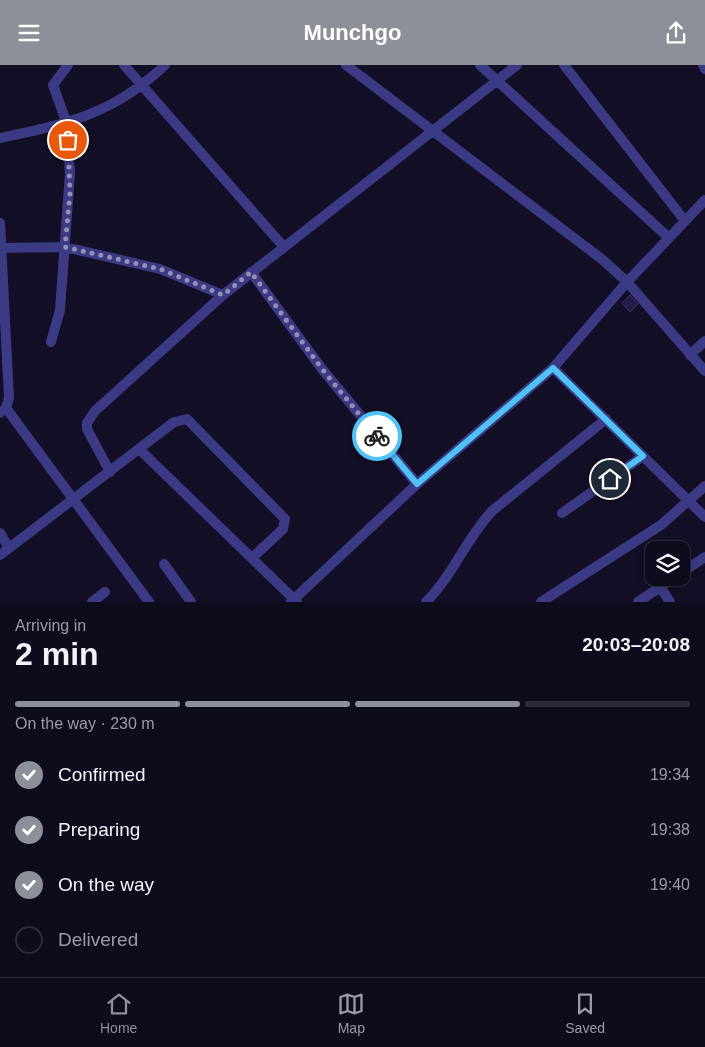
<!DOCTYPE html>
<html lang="en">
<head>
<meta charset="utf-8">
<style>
	body { margin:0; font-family:Helvetica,sans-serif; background:#1c1929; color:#f1f3f6; height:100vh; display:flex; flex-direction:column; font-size:19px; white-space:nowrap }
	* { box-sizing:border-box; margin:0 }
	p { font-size:16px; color:#9b9ba3 }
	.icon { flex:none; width:28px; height:28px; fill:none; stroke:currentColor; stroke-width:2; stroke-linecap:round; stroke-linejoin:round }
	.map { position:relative; height:537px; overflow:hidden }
	.details { display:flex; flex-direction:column; background:#0e0b1c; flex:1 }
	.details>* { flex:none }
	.buttons { position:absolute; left:645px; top:476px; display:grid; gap:10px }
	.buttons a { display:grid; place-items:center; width:45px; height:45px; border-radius:10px; background:#0e0b1c; box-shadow:0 2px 8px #0003,0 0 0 1px #2e2b3b; font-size:25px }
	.pin { position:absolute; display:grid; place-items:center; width:42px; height:42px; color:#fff; margin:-21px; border:2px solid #fff; border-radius:50%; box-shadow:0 1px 5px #0007 }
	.courier { position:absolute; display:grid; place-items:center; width:50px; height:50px; margin:-25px; border:4px solid #4fc3f7; border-radius:50%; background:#fff; color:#222; box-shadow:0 1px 6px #0007 }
	.summary em { font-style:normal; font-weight:800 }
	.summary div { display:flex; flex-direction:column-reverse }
	.summary { display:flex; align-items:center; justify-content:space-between; height:85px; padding:0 15px }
	h1 { font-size:32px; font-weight:800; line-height:38px }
	.bar { display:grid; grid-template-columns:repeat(4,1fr); gap:8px 5px; align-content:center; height:60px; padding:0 15px }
	.bar i { height:6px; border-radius:4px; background:#2e2b3b }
	.bar .active { background:#8c9099 }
	.bar p { grid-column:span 4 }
	ol { padding:0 15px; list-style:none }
	li { display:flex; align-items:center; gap:15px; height:55px }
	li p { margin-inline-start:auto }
	li .icon { padding:5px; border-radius:50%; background:#8c9099; color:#fff; stroke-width:4 }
	li:last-child { color:#9b9ba3 }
	li i { width:28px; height:28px; border:2px solid #2e2b3b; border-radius:50% }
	header { display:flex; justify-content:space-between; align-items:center; height:65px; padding:0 15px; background:#8c9099; color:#fff; font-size:22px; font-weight:800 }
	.tabs { display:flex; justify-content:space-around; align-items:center; height:70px; border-top:1px solid #2e2b3b; background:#0e0b1c; font-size:14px; color:#9b9ba3 }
	.tabs a { display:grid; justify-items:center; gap:2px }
	.tabs .active { color:#8c9099 }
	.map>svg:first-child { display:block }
</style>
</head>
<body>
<header><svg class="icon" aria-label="menu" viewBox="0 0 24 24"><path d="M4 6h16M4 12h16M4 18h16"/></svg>Munchgo<svg class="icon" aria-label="share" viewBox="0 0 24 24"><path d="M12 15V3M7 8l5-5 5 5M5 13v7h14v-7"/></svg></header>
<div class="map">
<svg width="705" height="537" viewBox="0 0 705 537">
	<rect width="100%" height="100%" fill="#130f26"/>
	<path fill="#241b47" stroke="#3b2d73" d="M630,230L638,239L630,247L622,238Z"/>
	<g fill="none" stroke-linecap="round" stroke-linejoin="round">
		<path stroke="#3d3a85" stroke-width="10" d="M124,0L283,181
			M346,0L603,195L627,217L705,306
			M480,0L669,173
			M564,0L685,156
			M703,0L705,4
			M0,73C67,59 114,49 165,0
			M0,158L9,333L6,343L0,348
			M1,183L65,182L160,204L223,230
			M251,207L322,304L417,419
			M51,277L60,245L70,108L67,59L53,20L68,0
			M690,290L705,276
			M553,303L705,452
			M6,343L149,537
			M139,384L297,537
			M110,407L87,364V358L95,346L223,230L517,0
			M562,448L643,391
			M0,468L9,483
			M0,490L174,357L187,354L285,454L283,464L253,492
			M164,499L191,537
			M681,508L705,492
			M661,523L670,537
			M92,537L105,527
			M291,537L417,419L553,303L627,217L705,135
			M426,537C453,510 466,474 492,446L606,354
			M541,537L661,460L705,421
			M638,537L675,512"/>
	</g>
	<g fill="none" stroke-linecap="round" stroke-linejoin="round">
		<path stroke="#948fb3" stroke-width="5" stroke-dasharray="0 9" d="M68,75L70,128L65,182L160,204L223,230L251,207L322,304L377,371"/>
		<path stroke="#4fc3f7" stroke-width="6" d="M377,371L417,419L553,303L643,391L610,414"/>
	</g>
</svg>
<div class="buttons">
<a><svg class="icon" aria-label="layers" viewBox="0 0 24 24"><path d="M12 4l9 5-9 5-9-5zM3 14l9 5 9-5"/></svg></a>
</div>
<div class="pin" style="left:68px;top:75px;background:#ea580c"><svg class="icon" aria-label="bag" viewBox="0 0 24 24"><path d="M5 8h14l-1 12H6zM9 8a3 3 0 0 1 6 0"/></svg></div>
<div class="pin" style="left:610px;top:414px;background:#1f2937"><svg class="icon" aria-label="home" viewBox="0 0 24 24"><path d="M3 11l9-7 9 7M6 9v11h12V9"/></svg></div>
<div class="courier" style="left:377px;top:371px"><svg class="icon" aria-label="bike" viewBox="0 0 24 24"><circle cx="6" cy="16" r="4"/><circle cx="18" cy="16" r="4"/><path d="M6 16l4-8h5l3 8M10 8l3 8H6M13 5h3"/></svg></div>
</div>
<section class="details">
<div class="summary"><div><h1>2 min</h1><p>Arriving in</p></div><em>20:03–20:08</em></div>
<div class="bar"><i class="active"></i><i class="active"></i><i class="active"></i><i></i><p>On the way · 230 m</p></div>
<ol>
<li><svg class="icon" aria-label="check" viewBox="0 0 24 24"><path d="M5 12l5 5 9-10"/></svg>Confirmed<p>19:34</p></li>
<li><svg class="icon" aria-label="check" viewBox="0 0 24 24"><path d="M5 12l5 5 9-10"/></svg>Preparing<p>19:38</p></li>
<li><svg class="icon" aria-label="check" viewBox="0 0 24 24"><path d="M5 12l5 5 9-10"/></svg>On the way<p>19:40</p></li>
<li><i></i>Delivered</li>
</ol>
</section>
<nav class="tabs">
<a class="active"><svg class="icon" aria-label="home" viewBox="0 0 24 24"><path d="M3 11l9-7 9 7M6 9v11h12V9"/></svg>Home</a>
<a><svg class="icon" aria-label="map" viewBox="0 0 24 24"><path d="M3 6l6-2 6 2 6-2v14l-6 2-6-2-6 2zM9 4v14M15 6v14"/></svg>Map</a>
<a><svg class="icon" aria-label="saved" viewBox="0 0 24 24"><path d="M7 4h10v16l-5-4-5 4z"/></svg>Saved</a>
</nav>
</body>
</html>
